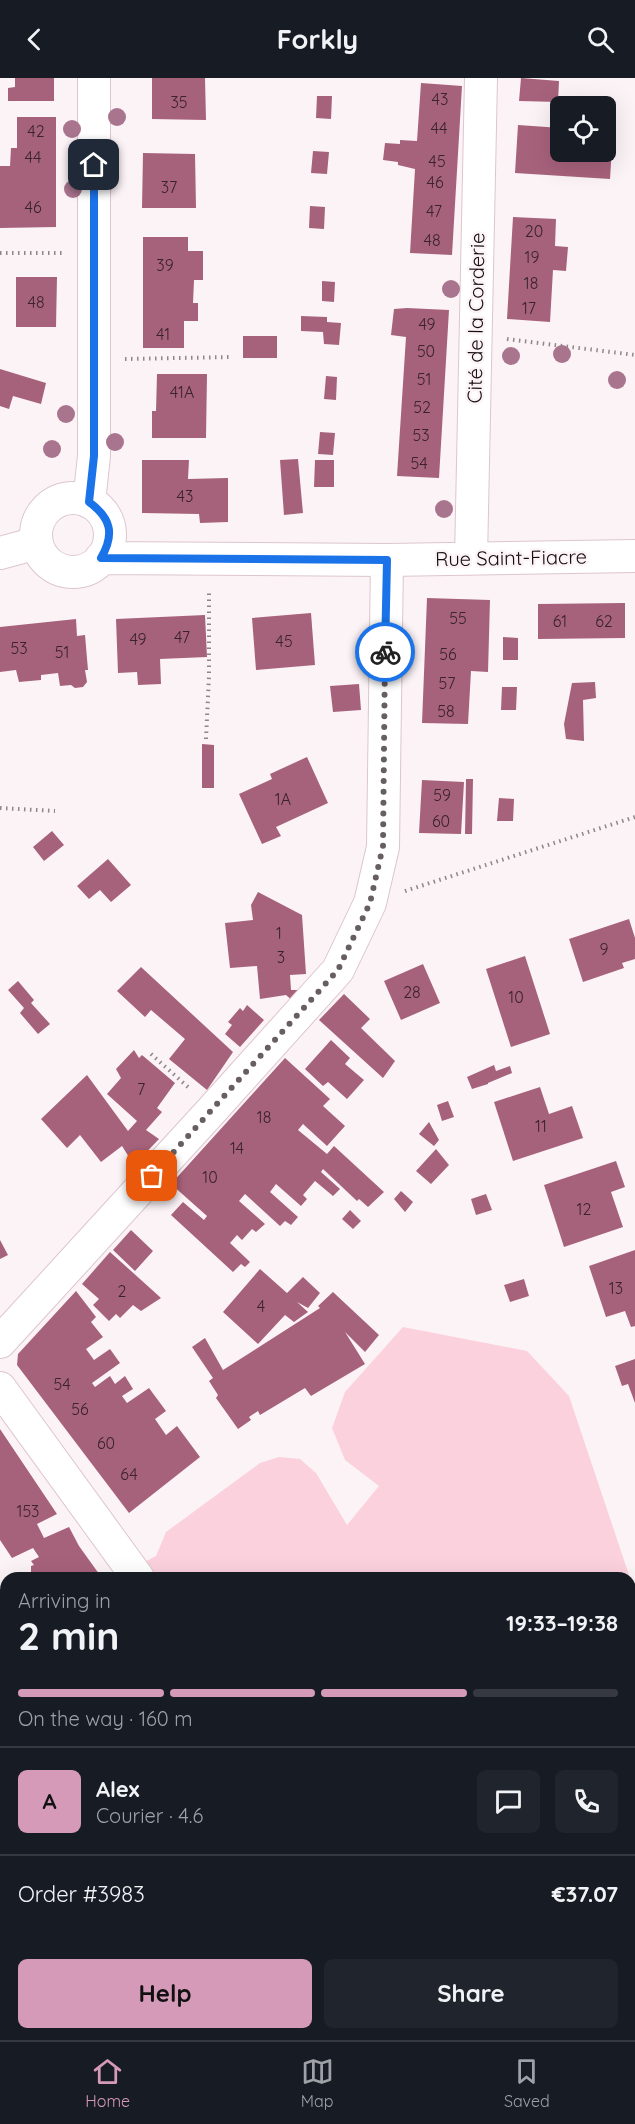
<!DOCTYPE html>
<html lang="en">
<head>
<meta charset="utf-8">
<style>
	body { margin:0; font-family:Quicksand,sans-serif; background:#20242c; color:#f1f3f6; height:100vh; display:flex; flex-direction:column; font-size:22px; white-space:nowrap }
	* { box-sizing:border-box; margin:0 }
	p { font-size:20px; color:#9ea1a6 }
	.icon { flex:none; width:33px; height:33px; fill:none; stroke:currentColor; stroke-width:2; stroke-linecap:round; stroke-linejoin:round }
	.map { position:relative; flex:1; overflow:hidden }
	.sheet { position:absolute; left:0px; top:1494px; width:636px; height:468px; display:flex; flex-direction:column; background:#171b24; border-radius:18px 18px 0 0; box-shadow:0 6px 24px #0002 }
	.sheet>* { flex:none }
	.tools { position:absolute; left:550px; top:18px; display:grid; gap:12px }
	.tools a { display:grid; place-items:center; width:66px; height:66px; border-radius:9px; background:#171b24; box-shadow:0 6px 24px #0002; font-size:30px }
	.pin { position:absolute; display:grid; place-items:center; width:51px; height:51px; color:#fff; margin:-26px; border-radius:12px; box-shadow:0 3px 9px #0006 }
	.courier { position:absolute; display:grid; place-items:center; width:60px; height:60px; margin:-30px; border:4px solid #1a73e8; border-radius:50%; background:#fff; color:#222; box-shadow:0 2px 8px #0007 }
	.head em { font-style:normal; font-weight:700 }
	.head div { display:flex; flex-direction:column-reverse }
	.head { display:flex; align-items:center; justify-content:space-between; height:102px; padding:0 18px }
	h1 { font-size:39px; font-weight:700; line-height:45px }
	.bar { display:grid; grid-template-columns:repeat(4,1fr); gap:9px 6px; align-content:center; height:72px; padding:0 18px }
	.bar i { height:8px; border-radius:4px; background:#363941 }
	.bar .on { background:#d69ab9 }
	.bar p { grid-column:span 4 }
	.line { display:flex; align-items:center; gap:15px; padding:0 18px; border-top:2px solid #363941 }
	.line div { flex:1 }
	.round { display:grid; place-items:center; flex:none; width:63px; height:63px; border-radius:9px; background:#20242c }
	.cta { display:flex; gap:12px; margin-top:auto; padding:12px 18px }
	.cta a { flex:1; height:69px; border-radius:9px; background:#d69ab9; color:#111; font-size:24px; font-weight:700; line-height:69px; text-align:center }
	.cta a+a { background:#20242c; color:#f1f3f6 }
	header { display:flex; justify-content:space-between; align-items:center; height:78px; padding:0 18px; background:#171b24; font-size:27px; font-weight:700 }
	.dock { display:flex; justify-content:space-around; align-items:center; height:84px; border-top:2px solid #363941; background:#171b24; font-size:16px; color:#9ea1a6 }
	.dock a { display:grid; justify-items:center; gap:3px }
	.dock .on { color:#d69ab9 }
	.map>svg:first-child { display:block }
</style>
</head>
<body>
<header><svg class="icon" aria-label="back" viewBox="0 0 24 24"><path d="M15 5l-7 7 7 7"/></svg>Forkly<svg class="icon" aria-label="search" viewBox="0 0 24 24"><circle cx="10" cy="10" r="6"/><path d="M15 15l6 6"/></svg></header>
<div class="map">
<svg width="635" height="1962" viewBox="0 0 635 1962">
	<rect width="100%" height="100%" fill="#fcf3f6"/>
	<path fill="#fbd1de" d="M403,1249L527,1273L569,1318L630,1500H138L131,1491L156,1478L166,1454L260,1385L279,1379L300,1381L316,1395L347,1447L379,1408L345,1382L332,1350L345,1314Z
		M630,1500L635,1515V1660L630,1657Z"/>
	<path fill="#a7627b" d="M15,0H54V23H8V10L15,9Z
		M152,0H205L206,42L152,41Z
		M521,0L559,3L558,24L519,23Z
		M421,5L462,8L452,177L410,175L415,91L398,87V84L383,82L385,65L400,66V62L417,63Z
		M317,18H332L331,41L316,40Z
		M17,39H56V149L0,150V88H10L11,70H17Z
		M518,47L561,50V74H606V53H613L610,101L515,95Z
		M313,73L329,74L327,96L311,95Z
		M143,75L195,76L196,130H142Z
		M310,128L325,129L324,151L309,150Z
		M513,139L556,141L555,168L568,169L566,193L553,192L550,244L507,241Z
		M143,159H188V173H203V202H194L193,225H198V243H184V270H143Z
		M16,199H57L56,249H16Z
		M322,203L335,204L334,224L322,223Z
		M407,230L449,232L439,400L397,398L406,259L391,257L394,231Z
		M301,238L327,239V244L341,245L339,267L324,266L323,254L301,253Z
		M243,258H277V280H243Z
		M0,291L46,305L41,326L13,318L9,331L0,328Z
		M157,296H207L206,360H152V333H156Z
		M326,298L337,299L336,322L324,321Z
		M320,354L335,355L333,377L318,376Z
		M298,381L303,435L284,437L280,382Z
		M142,382H189L188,401L228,400V444L200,445L199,436L142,435Z
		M315,382H334V409H314Z
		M427,520L490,522L488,594L471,593L468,646L422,645Z
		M625,525V560L538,561V526Z
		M311,535L315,587L256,592L252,540Z
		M205,537L207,579L160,581L161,606L138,607L137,594L118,595L116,541Z
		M76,541L77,558L85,557L88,592H85L87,604L83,609L75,610L71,607L60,608L58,595L41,597V602L19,604L16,592L0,594V549Z
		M503,559L518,560V582H503Z
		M595,604L596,620L583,622L584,663L566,661L564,646L572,605Z
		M359,606L361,632L333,634L330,608Z
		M502,609H517L516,632H501Z
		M202,666L214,667V710H202Z
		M307,679L328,725L276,749L281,758L262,766L239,716L272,701L270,696Z
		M466,701H473L472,756H465Z
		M422,702L464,704L461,756L419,755Z
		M499,720L514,721L513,743H497Z
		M52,753L64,767L44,783L33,769Z
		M108,781L131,807L111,824L100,812L89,821L77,808Z
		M258,814L302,837L306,896L290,897L291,912H300L296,926L286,917L260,921L257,888L230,890L225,845L253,842L251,827Z
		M629,841L635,860V881L622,885L624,890L583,904L569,861Z
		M525,878L550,956L511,969L486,891Z
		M423,886L440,925L401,942L384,903Z
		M141,889L233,974L207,1012L169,981L185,961L151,932L145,939L117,913Z
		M18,903L34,922L31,925L50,946L38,956L20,935L24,930L8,912Z
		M344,916L370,941L361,950L395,983L383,1000L319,942Z
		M247,927L264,942L240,969L225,956L232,947L228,944L240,930L243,933Z
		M331,962L350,980L345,986L364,1002L347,1021L328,1004L323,1008L305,991Z
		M134,972L139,980L142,977L175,1005L157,1030L162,1034L146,1052L159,1061L134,1087L122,1068L101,1084L80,1057L67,1070L41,1041L87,997L128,1053L137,1043L107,1016L121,1000L116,991Z
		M285,980L330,1021L323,1028L345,1048L327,1068L303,1046L298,1052L327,1076L334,1068L384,1114L368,1129L359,1121L357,1123L323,1091L321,1094L340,1111L333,1118L315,1103L303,1117L307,1121L301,1128L276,1106L270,1114L298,1139L291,1147L285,1143L280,1148L245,1116L239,1123L265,1146L256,1154L252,1151L242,1162L237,1157L230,1165L250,1184L245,1189L241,1186L233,1194L171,1137L183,1124L204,1142L207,1138L171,1106Z
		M494,987L496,993L510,988L512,995L488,1005V1006L472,1011L467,999Z
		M540,1009L549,1036L572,1028L583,1060L513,1083L494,1024Z
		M448,1023L454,1039L442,1043L437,1027Z
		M429,1044L439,1062L434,1068L419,1056Z
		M436,1071L449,1087L431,1106L416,1093Z
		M616,1083L625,1109L611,1114L623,1149L564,1169L544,1107Z
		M401,1113L413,1124L405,1134L394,1121Z
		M486,1116L492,1132L476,1137L471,1121Z
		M350,1132L361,1143L353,1151L342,1141Z
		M131,1152L153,1173L135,1193L113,1172Z
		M0,1162L8,1177L0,1181Z
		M635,1172V1248L631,1249L625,1233L606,1239L589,1188Z
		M110,1174L161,1220L141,1233L133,1227L120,1240L116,1236L109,1243L93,1227L99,1221L82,1206Z
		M260,1191L287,1215L303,1199L320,1215L308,1230L297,1224L308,1234L294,1244L285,1237L258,1266L223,1234Z
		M524,1201L529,1218L510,1224L504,1207Z
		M76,1213L96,1239L91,1244L103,1259L86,1271L94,1282L110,1271L120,1285L92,1305L95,1309L110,1298L115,1306L125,1298L133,1311L122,1318L127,1325L149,1310L166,1333L155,1341L166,1357L177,1348L200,1379L129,1435L17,1287L18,1276Z
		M333,1214L379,1257L365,1274L345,1254L365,1286L311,1318L305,1310L260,1337L258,1333L249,1339L251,1342L238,1351L216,1320L218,1317L209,1303L213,1300L192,1269L205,1260L223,1292L320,1230L318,1228Z
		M635,1281V1325L628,1306L622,1308L615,1288Z
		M0,1351L57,1436L37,1446L44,1460L69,1449L79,1468L102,1500H35L31,1495V1488L34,1487L31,1483L39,1479L33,1470L12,1480L0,1462Z
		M0,1557L6,1559L5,1598L0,1597Z
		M0,1700L6,1702V1728L0,1725Z
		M5,1828L6,1930H4L3,1837Z
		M634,1877L635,1894L630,1897V1879Z
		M635,1916V1942L630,1944V1918Z
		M4,1956H37V1962H4Z
		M320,1956H444L448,1962H321Z
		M523,1956H605L596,1961L597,1962H525Z"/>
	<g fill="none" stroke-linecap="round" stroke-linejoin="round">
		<defs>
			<path id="minor" d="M36 457a37 37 0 1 1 74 0a37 37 0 1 1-74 0Z
				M89,424L94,378V0
				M0,475L37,465
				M101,480L387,482L635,478
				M471,481L481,0
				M0,1264L213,1031L338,892L370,825L383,769L387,482
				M0,1310L138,1500
				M469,1956L472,1962"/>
		</defs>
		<use href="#minor" stroke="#dcc6cd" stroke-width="34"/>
		<path stroke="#8e8688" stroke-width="4" stroke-dasharray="1.5 4.5" stroke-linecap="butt" d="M0,175H62
			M507,261L635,277
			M125,281L232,279
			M206,661L209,598V512
			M0,730L55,733
			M405,813L635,739
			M151,976L188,1009"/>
		<use href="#minor" stroke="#fff" stroke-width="32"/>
	</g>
	<g fill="#a9748e">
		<circle cx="117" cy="39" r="9"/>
		<circle cx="72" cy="51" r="9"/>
		<circle cx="73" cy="111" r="9"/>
		<circle cx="451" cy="211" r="9"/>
		<circle cx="562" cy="276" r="9"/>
		<circle cx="511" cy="278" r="9"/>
		<circle cx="617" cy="302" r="9"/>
		<circle cx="66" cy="336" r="9"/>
		<circle cx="115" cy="364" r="9"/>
		<circle cx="52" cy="371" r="9"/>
		<circle cx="444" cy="431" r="9"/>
	</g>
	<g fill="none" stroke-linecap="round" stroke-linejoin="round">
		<path stroke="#665e60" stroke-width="6" stroke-dasharray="0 10.8" d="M152,1098L338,892L370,825L383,768L385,574"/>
		<path stroke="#1a73e8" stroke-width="8" d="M94,87V378L89,424C111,440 115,456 101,480L387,482L385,574"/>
	</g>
	<g text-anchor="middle" stroke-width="5" stroke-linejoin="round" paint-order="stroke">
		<g font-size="16" fill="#3a232b">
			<text x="440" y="27">43</text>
			<text x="179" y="30">35</text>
			<text x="439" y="56">44</text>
			<text x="36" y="59">42</text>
			<text x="33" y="85">44</text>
			<text x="437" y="89">45</text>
			<text x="435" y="110">46</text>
			<text x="169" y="115">37</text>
			<text x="33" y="135">46</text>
			<text x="434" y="139">47</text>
			<text x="534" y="159">20</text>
			<text x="432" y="168">48</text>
			<text x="532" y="185">19</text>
			<text x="165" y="193">39</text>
			<text x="531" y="211">18</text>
			<text x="36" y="230">48</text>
			<text x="529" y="236">17</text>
			<text x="427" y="252">49</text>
			<text x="163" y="262">41</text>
			<text x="426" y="279">50</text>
			<text x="424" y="307">51</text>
			<text x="182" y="320">41A</text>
			<text x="422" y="335">52</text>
			<text x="421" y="363">53</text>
			<text x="419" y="391">54</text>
			<text x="185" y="424">43</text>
			<text x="458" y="546">55</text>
			<text x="560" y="549">61</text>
			<text x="604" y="549">62</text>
			<text x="182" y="565">47</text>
			<text x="138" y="567">49</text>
			<text x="284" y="569">45</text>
			<text x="19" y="576">53</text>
			<text x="62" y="580">51</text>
			<text x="448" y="582">56</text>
			<text x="447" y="611">57</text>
			<text x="446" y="639">58</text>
			<text x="442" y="723">59</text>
			<text x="283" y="727">1A</text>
			<text x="441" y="749">60</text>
			<text x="279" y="861">1</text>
			<text x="604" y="877">9</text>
			<text x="281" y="885">3</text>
			<text x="412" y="920">28</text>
			<text x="516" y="925">10</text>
			<text x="141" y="1017">7</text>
			<text x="264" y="1045">18</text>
			<text x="541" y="1054">11</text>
			<text x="237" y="1076">14</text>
			<text x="210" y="1105">10</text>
			<text x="584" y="1137">12</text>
			<text x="616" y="1216">13</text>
			<text x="122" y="1219">2</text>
			<text x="261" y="1234">4</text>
			<text x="62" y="1312">54</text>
			<text x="80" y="1337">56</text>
			<text x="106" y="1371">60</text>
			<text x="129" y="1402">64</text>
			<text x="28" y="1439">153</text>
		</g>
		<g font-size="20" fill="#150e10" stroke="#fcf3f6">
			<text transform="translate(476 240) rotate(-89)" y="7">Cité de la Corderie</text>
			<text transform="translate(511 480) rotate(-1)" y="7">Rue Saint-Fiacre</text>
		</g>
	</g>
</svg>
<div class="tools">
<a><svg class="icon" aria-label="locate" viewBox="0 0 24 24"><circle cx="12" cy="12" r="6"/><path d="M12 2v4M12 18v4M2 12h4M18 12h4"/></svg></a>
</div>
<div class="pin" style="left:152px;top:1098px;background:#ea580c"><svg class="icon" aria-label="bag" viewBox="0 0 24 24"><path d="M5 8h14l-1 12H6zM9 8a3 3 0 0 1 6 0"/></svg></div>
<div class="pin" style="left:94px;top:87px;background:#1f2937"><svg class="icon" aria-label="home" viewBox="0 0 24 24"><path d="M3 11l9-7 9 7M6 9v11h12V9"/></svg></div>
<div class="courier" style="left:385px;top:574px"><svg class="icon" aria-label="bike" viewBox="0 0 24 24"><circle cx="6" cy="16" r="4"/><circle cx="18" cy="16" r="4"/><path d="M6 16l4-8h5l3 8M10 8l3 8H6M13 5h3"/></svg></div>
<section class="sheet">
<div class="head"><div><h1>2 min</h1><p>Arriving in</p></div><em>19:33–19:38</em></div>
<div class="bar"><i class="on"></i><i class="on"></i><i class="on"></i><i></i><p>On the way · 160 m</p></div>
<div class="line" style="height:108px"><b class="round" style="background:#d69ab9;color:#111">A</b><div><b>Alex</b><p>Courier · 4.6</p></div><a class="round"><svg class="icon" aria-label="chat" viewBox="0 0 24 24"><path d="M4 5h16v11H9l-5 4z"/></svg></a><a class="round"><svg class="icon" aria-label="phone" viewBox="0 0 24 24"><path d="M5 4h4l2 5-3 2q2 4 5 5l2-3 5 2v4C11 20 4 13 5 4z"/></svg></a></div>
<div class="line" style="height:78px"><div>Order #3983</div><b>€37.07</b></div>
<div class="cta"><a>Help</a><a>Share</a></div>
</section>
</div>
<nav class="dock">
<a class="on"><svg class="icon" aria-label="home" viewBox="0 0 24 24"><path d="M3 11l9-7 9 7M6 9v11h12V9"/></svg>Home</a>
<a><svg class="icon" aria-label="map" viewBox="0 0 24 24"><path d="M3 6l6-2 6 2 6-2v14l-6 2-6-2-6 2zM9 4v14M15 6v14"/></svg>Map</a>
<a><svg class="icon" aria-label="saved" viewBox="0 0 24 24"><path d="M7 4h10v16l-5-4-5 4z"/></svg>Saved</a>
</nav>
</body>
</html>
